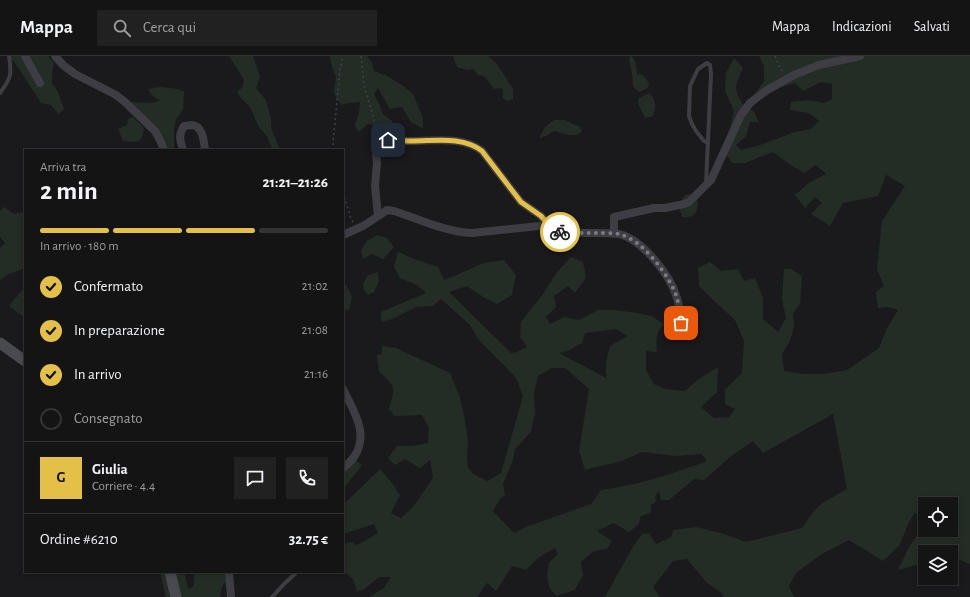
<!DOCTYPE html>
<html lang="it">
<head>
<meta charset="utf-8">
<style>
	body { margin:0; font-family:"Alegreya Sans",sans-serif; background:#212122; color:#f1f3f6; height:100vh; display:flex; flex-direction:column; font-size:15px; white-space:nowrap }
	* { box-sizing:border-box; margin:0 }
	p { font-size:13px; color:#9d9ea0 }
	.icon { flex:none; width:22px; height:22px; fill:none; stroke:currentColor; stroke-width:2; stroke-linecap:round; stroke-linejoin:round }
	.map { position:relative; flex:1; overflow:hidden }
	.sheet { position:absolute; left:24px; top:93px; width:320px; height:424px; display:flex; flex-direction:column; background:#141415; border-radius:0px; box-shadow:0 2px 6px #0003,0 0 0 1px #333334 }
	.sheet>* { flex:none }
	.buttons { position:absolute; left:918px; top:441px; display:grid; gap:8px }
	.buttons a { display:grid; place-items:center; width:40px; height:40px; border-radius:0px; background:#141415; box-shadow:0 2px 6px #0003,0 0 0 1px #333334; font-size:20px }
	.pin { position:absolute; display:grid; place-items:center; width:34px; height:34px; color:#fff; margin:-17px; border-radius:8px; box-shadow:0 2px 6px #0006 }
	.courier { position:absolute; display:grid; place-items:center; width:40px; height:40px; margin:-20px; border:3px solid #e5c049; border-radius:50%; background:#fff; color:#222; box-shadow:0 1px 5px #0007 }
	.summary em { font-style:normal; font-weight:700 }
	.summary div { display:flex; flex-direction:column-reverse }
	.summary { display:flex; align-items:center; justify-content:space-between; height:68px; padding:0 16px }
	h1 { font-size:26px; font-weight:700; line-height:30px }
	.bar { display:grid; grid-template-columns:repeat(4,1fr); gap:6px 4px; align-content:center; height:48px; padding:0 16px }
	.bar i { height:5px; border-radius:3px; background:#333334 }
	.bar .on { background:#e5c049 }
	.bar p { grid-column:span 4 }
	.line { display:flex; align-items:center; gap:10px; padding:0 16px; border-top:1px solid #333334 }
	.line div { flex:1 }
	.round { display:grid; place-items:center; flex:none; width:42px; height:42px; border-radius:0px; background:#212122 }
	ol { padding:0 16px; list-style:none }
	li { display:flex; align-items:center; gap:12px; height:44px }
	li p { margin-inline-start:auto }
	li .icon { padding:4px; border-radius:50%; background:#e5c049; color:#111; stroke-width:4 }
	li:last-child { color:#9d9ea0 }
	li i { width:22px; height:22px; border:2px solid #333334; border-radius:50% }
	header { display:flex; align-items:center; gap:24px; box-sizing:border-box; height:56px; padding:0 20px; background:#141415; border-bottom:1px solid #333334 }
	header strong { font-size:19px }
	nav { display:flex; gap:22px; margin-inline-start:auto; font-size:14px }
	.search { width:280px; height:36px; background:#212122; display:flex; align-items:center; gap:10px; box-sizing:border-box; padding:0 14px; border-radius:0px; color:#9d9ea0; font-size:15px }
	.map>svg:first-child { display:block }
</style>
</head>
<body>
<header>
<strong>Mappa</strong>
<div class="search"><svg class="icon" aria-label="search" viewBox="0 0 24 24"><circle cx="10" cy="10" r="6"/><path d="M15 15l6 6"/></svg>Cerca qui</div>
<nav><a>Mappa</a><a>Indicazioni</a><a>Salvati</a></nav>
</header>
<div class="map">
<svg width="970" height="541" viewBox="0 0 970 541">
	<rect width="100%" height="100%" fill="#1a1a1c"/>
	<path fill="#242c26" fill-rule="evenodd" d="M8,0H48L54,7L52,18V27L58,36L64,53L59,58L51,49L41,47L15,7Z
		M229,0H253L260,21L256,32L266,44L271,63V72L280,94H273L267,80L259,71L250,51L240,41L237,35L242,32L244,24Z
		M330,0H367L372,7L374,15L387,20L402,29L413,38L423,62V73L411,66L402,51L394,52L390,53L378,32L374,38L380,50L383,58L392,65L396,77L382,88L377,76L379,70L368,68L359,76L355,70L359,55L360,46L349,47L341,49L334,37L336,21L331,8Z
		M453,0H488L497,8L513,33V43L507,45L503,42V34L501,32L494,33L484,20L478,19L473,13L467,14L457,11Z
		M630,0H632L636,8L637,18L643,19L649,27L648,32L639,36L633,30L632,17L629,3Z
		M759,0H970V508L951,500V496H925V506L898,514L909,491L924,470L915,456L909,466L899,490L883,505L849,484L822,498L796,517L789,530L794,541H723L722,537L707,527L687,503L673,505L653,531L660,541H605L631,494L642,478L649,477L656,488L671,481L673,474L696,471L721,477L746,486L802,472L813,456L822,447L847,433L833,358L763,397L753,385L730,401L704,424L694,423L669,444H661L659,435L655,441L656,446L651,449V456L640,461L639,468L629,476L614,467L597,475L612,485L607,493L594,495L581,506L583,519L575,534L556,540L549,531L547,519L549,507L558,498L555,492L538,502L526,514L512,510L496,535L487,527L477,541H369L384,532L391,521H379L363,534L357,535L353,523L343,515V489L350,486L357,489L378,477L374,468L343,478V447H345L380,413L392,427L400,439L391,457L401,462L413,451L433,422L430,404L420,412L405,403L395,409L388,402L397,390H412L428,387L429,372L422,359L395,360L389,353C395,332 397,331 379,316L377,299L382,298V290L396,292L450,317L460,341L464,359L468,384L467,399L468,411L472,417L487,425L501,417L523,340L516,322L478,283L470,269L441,243L433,250L416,251L392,263L381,266V256L426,237L417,229L400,222L394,211L398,196L417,204L438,211L444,224L468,214L483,207L504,204L516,219L512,239L497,248L483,241L467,230L449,236L511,297L517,296L527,291L520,281L521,266L545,235L557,216L571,201L583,206L586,222L575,237L568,230L554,240L556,251L546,261L550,268L564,261L579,264L598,254H614L638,257L651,260L664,268C655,278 656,284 657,296L646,295V314L654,328L665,333L685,335L696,325L718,311L717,336L701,351L714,362L729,361L735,353L725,348V334L742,317L744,285L735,264L711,242L699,230L698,212L710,206L721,215L738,213L744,225L755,222L763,242V263L778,276L786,262L782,243L784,213H791L802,220L800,248L793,258L794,271L790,285L782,298L784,315L804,318H824L847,314L879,292L887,272L898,254L889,251L878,252L876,236L884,230L877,214L882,165L905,130L886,119L878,140L843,147L830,170L811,158L822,147L815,141L805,152L795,139L810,126L826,118L816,109L804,117L792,110L773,96L745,107H732L721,92L730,72L734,55L725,35L726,17L734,2L743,12C734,32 733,32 745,52L753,54L759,66H750L746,80L736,89L741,94L757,90L795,76L811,73L819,65L809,57L790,54L791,46L809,44L824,47L832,43V28L821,26L803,35L795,27L782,31L762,42L754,39L764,25V10ZM616,273L628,280L610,290L606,306V322L559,297L568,295L582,287L585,277ZM552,312H565L589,333L579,395L585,414L622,405L642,396L677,400L702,398L707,405C673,418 638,429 601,434L591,448L526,471L514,477L493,455L500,443L505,439L503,428L513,404L515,393L531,376L535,356L534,337L538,320ZM925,448H951V474H925Z
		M159,31L172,32L184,35L183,53L176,64L174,73V94H168L139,54L131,46L151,47L160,45L152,39L148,33Z
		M649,37C657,45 656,50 653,60L645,62L638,47L639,42Z
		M133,61L144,72C142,89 137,86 123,85L118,73L127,69L128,63Z
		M554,64H565L580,71L582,75L578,79H569L554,75L546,80L539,82L545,71Z
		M690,138L698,146C697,157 695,162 682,161C679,152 679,146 685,139Z
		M4,151L14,158L25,156V212L9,218L0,224V192L5,187L0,181V155Z
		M377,179L387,182L394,191L383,203L372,198L363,203L361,194L367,185Z
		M378,216L379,225L374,236L368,239C360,231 363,227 368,219Z
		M343,226L347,230L352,241L349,254L343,253Z
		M22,234H25V262L9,250Z
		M355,404L362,409L345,431H343V408Z
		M160,516H184L188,533L194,530V516H235L222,530L220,541H166Z"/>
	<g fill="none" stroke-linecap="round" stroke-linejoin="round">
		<path stroke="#414248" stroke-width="1.5" stroke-dasharray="2 3" stroke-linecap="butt" d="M361,0L364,29L374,63L375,75
			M775,0L780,12L783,16
			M334,94L333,87L340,14L343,0
			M343,136L350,160L353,166"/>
		<path stroke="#3d3d43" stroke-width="4" d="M0,37C11,22 12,19 9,0
			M706,128L711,18L710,9L707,7L698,13L690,30L689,60L692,68L696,75L704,85L708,87
			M272,541L285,527L297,516"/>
		<path stroke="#3d3d43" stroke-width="8" d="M25,0L40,27
			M55,0L63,9L75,18L116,39L125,46L155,75L161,86L164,94
			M183,94C180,84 178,79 184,70C185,70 191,69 191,69C203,69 204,86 205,94
			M378,160L375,130L377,107L375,83C388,84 400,85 413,85C435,85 463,80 482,95L521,146L541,160L555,176C568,176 581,177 595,177C603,177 611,177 619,178C642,183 671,220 677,242C680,252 681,262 680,273
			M614,178V161L654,152H665L684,148L689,146L711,124L741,59L750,47L767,34L794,19L819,9L860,0
			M343,179L363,170L383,157L387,154L394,155C419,163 445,176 472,177L549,169
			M343,333C353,354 370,378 354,401C351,405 347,409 343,412
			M229,516L231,541"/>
		<path stroke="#494a50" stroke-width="11" d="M0,287L25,305
			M170,516L176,541"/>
	</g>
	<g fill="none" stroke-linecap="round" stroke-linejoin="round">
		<path stroke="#7a7c83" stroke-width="4" stroke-dasharray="0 7.2" d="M560,176C573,177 585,177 598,177C604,177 612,177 619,178C642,183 671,221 677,242C679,250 680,259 681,267"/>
		<path stroke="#e5c049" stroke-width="5" d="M388,84C396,84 404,85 413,85C435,85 463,80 482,95L521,146L541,160L555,176H560"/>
	</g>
</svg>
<div class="buttons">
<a><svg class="icon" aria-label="locate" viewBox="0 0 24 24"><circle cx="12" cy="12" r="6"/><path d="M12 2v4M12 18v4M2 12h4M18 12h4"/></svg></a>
<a><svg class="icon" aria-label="layers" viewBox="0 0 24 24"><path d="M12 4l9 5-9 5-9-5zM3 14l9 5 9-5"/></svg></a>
</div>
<div class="pin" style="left:681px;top:267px;background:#ea580c"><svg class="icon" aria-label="bag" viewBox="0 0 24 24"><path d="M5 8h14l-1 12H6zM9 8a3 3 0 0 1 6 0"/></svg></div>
<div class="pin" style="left:388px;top:84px;background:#1f2937"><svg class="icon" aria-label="home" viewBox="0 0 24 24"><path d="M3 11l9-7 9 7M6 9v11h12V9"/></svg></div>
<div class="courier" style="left:560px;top:176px"><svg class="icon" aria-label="bike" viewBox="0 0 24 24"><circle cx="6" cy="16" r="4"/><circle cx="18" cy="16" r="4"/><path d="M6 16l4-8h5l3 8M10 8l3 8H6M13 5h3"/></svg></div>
<section class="sheet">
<div class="summary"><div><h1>2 min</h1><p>Arriva tra</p></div><em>21:21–21:26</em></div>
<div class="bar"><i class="on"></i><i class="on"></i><i class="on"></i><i></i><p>In arrivo · 180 m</p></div>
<ol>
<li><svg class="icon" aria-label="check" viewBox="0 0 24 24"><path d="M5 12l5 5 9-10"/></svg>Confermato<p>21:02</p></li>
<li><svg class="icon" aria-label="check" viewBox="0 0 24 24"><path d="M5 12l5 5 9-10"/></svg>In preparazione<p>21:08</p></li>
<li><svg class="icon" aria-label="check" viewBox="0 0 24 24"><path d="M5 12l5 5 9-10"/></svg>In arrivo<p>21:16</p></li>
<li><i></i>Consegnato</li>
</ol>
<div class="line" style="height:72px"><b class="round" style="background:#e5c049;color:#111">G</b><div><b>Giulia</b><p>Corriere · 4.4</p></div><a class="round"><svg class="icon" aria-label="chat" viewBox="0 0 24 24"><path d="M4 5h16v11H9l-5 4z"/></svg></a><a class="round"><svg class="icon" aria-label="phone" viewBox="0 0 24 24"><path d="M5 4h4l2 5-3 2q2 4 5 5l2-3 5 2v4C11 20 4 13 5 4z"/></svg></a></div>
<div class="line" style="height:52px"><div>Ordine #6210</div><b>32.75 €</b></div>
</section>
</div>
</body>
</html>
